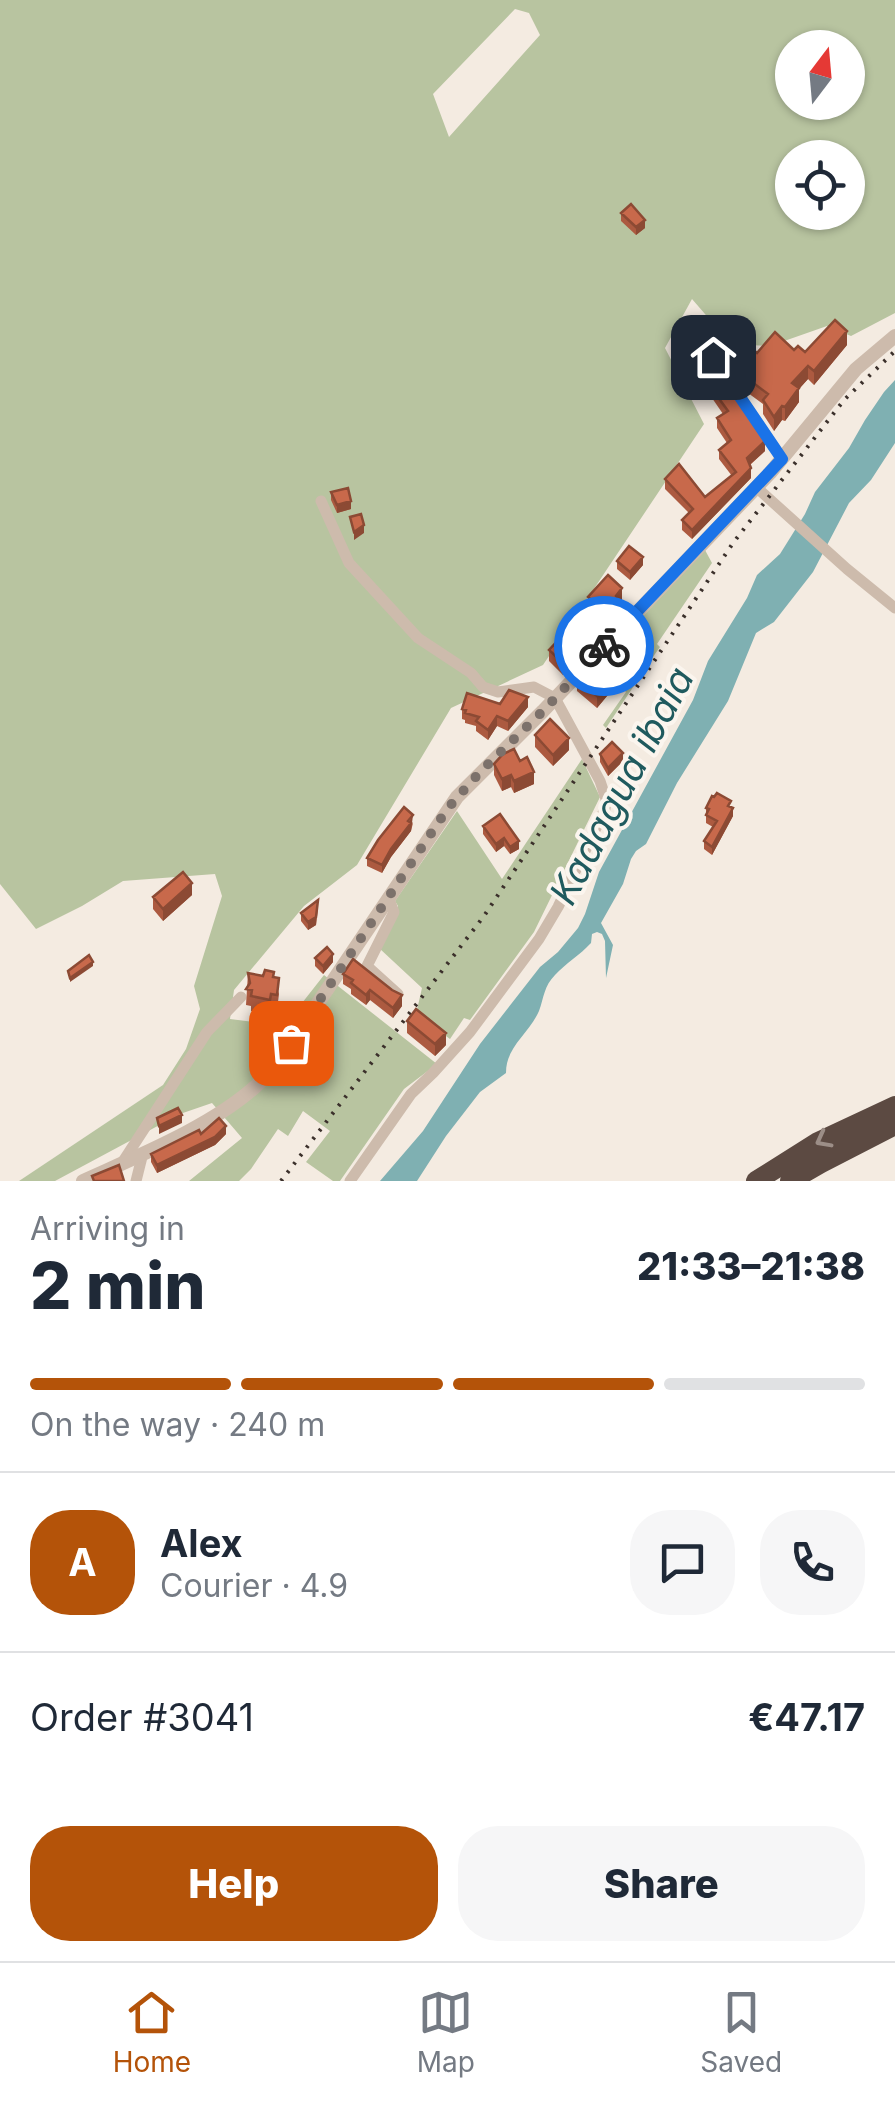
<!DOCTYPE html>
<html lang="en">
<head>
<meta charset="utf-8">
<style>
	body { margin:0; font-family:Inter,sans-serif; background:#f6f6f7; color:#1f2937; height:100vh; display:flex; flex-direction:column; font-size:38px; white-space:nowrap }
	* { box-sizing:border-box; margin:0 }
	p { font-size:32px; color:#747a83 }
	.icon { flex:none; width:55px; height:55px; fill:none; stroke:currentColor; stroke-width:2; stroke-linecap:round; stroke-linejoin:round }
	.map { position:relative; height:1181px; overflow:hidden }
	.side { display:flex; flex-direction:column; background:#fff; flex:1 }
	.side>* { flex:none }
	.needle { width:65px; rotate:16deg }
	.fabs { position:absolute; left:775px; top:30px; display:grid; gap:20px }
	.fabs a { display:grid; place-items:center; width:90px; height:90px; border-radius:50%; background:#fff; box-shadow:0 2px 8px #0004; font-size:50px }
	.pin { position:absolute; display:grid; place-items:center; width:85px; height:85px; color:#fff; margin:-42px; border-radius:20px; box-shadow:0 5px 15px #0006 }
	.courier { position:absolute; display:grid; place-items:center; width:100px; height:100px; margin:-50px; border:8px solid #1a73e8; border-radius:50%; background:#fff; color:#222; box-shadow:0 2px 12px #0007 }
	.summary em { font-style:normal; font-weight:800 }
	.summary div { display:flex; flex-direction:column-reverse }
	.summary { display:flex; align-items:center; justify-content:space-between; height:170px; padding:0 30px }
	h1 { font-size:65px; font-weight:800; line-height:75px }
	.bar { display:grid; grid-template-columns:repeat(4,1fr); gap:15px 10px; align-content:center; height:120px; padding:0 30px }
	.bar i { height:12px; border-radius:8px; background:#e0e1e3 }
	.bar .selected { background:#b45309 }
	.bar p { grid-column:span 4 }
	.line { display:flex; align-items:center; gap:25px; padding:0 30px; border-top:2px solid #e0e1e3 }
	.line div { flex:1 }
	.round { display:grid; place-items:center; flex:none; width:105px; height:105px; border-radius:40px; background:#f6f6f7 }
	.action { display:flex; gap:20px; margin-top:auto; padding:20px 30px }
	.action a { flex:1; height:115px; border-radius:40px; background:#b45309; color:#fff; font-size:40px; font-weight:800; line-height:115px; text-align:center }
	.action a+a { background:#f6f6f7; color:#1f2937 }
	.tab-bar { display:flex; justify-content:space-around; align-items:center; height:140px; border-top:2px solid #e0e1e3; background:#fff; font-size:28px; color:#747a83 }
	.tab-bar a { display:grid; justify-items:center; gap:5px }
	.tab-bar .selected { color:#b45309 }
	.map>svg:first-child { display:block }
</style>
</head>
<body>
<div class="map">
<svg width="895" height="1181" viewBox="0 0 895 1181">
	<rect width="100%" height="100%" fill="#f4ebe1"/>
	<path fill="#b8c4a0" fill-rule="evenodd" d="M0,0H895V313L851,336L827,326L770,346L731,344L692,299L665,348L704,424L543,665L451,708L357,865L304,906L234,990L230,1019L284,1026L324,975L437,1064L404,1089L340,1181H333L306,1162L330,1131L303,1111L288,1136L278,1129L251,1169L239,1181H189L242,1138L212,1103L180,1114L55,1181H19L163,1085L186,1049L200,1009L194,986L222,896L215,874L123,881L82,906L36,929L0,884ZM515,9L529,13L540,35L449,137L433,94ZM792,48H848V102H792ZM792,158H848V212H792Z
		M705,550L712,563L657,644L660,647L655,654L606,728L603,725L626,692L597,665Z
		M582,759L600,797L534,932L470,1020L464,1018L450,1039L416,1014L422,988L379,948L395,921L398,906L395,901L457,811L502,879Z"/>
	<path fill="#7fb0b2" d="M895,380V443L871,480L849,503L813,572L774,622L756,633L728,701L677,783L646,844L636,851L631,859L623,884L601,923L613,945L606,978L605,941L602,934L597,932L592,934L591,943C580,955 566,963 555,975C544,986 544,997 539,1011C529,1034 506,1046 506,1073L480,1092L446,1136L417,1181H380L423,1131L480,1044L540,967L558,952L578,928L585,914L599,872L693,700L708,661L747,598L757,575L780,554L805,514L815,492L849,448L865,420L884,392Z"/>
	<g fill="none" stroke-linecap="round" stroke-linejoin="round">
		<path stroke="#cdbbac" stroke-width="11" d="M713,357L782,459
			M756,487L847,569L895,608
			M321,501L349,563L418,638L471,673L483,687L498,692L534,687L555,698L600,781L606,799L605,809L558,907L539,939L470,1032L433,1073L411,1094L350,1181
			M388,897L394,912L367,966L398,994
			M122,1163L207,1032L241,997
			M136,1181L143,1153"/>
		<path stroke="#cdbbac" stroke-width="14" d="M83,1181C138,1156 212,1126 256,1086C270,1074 279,1058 291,1043L457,797L543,711L770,473L856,369L895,336"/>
		<path stroke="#5c4a42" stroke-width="20" d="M756,1181L818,1142L895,1106
			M790,1181L821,1163L895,1125"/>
		<path stroke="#3b302b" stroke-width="4" stroke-dasharray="2.5 8" stroke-linecap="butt" d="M281,1181L484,916L733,543L844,400L895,351"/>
	</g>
	<path fill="#ac5a40" d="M621,213L645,228L636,235L621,221Z
		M674,336L696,376L690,378L674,343Z
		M725,345L743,357L757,353L805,352L847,345L814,385L808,379L799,389V402L785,421L782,420L774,431L763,414V404L748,393L725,358Z
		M696,357L765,451L750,465L751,478L692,539L682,530V520L689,513L665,489V479L705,497L732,476L719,459V450L727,443L717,428V418L723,414L712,398L696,366Z
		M331,492L351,509L337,513L331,500Z
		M617,561L643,565L630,580L617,569Z
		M588,597L622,600L619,603V610L601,629V635L563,675L549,661V650L573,640L586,628V620L593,613L588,608Z
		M577,679L612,690L597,708L577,691Z
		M500,704L528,707L508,731L497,726L488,740L476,731V726L465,723V720L462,719V709Z
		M535,735L569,750L553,766L535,747Z
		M600,754L623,761L608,776L600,762Z
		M520,761L534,784L514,793L511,787L502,791L494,775V764Z
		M731,807L733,816L712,855L704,849V841L713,827L706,823V808Z
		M500,814L519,849L510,854L504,846L496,852L483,834V826Z
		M413,823L411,831L391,857L382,873L367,866V858Z
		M192,895L163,921L153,909V897Z
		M318,908L316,925L308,930L301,921V913Z
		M315,958L333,962L323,974L315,966Z
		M248,973L274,977L279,994L277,1010H271L270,1015L251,1011V1006L246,1005Z
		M343,974L402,1006L393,1018L370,1000L366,1005L351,994V989L343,984Z
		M407,1021L446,1045L435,1056L407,1033Z
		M201,1134H226L215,1145L157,1173L151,1162V1154Z"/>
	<path fill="#8c4a34" d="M645,220V228L636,235V227Z
		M847,331V345L814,385V371Z
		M808,366V379L799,389V402L785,421V407L792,383Z
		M696,369V376L690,378V371Z
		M782,406V420L774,431V417Z
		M765,441V451L747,467V458Z
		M751,468V478L692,539V530Z
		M351,501V509L337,513V505Z
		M364,525V533L354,540V532Z
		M643,557V565L630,580V572Z
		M622,588V600L619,603V610L601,629V635L563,675V663Z
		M612,678V690L597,708V696Z
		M528,697V707L508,731V721Z
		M497,716V726L488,740V730Z
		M569,738V750L553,766V755Z
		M623,753V761L608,776V768Z
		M534,772V784L514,793V781Z
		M511,775V787L502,791V779Z
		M733,808V816L712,855V847Z
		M413,815L411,831L391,857L382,873V865Z
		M504,838V846L496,852V844Z
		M519,841V849L510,854V847Z
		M192,883V895L163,921V909Z
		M318,900L316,925L308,930V922Z
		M333,954V962L323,974V966Z
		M93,962V966L70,982V978Z
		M370,990V1000L366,1005V995Z
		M402,995V1006L393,1018V1008Z
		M446,1033V1045L435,1056V1044Z
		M182,1115V1123L159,1134V1126Z
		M226,1126V1134L215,1145L157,1173V1165Z"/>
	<path fill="#c8694b" stroke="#8c4a34" stroke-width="2.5" d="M631,204L645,220L636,227L621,213Z
		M835,320L847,331L814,371L808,366L792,383L799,388L785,407L782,406L774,417L763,400L768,394L748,379L725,345L730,341L743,357L750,347L757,353L775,332L794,350L798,346L805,352Z
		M682,332L696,369L690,371L674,336Z
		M705,352L765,441L747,458L751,468L692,530L682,520L693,509L665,479L679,464L705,497L736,472L719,450L731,440L717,418L728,411L712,389L696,357Z
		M348,488L351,501L337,505L331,492Z
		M361,514L364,525L354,532L350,517Z
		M629,546L643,557L630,572L617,561Z
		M608,575L622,588L616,596L619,599L598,621L601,624L563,663L549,650L565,633L573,640L589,624L586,620L599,607L588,597Z
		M593,662L612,678L597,696L577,679Z
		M509,690L528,697L508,721L497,716L488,730L476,721L479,717L465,713L466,710L462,709L467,693L500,704Z
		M550,719L569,738L553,755L535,735Z
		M612,742L623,753L608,768L600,754Z
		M514,749L520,761L527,757L534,772L514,781L511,775L502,779L494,764L503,754Z
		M717,793L731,801L728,806L733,808L712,847L704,841L717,821L706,815L709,809L706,808L712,796L714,797Z
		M404,807L413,815L408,821L411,823L391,849L382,865L367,858L378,840Z
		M500,814L519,841L510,847L504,838L496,844L483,826Z
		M183,872L192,883L163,909L153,897Z
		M318,900L316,917L308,922L301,913Z
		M327,947L333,954L323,966L315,958Z
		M89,955L93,962L70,978L68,971Z
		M353,959L392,990L402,995L393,1008L370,990L366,995L351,983L353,980L343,974Z
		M265,970L274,972L273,977L279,978L277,995L271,994L270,1000L251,996L252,990L246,989L250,983L248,973L263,976Z
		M416,1009L446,1033L435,1044L407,1021Z
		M178,1108L182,1115L159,1126L157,1118Z
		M219,1118L226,1126L215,1137L157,1165L151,1154L199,1130L201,1134Z
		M119,1165L124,1181H94L92,1176Z"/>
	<defs><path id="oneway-chevron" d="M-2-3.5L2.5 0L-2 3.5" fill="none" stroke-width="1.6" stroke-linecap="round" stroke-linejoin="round" transform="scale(2.5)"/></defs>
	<use stroke="#9c8e87" href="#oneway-chevron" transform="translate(823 1140) rotate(152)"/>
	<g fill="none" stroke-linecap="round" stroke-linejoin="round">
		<path stroke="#7c716b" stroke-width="10" stroke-dasharray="0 18" d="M291,1043L448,808L481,771L543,711L604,646"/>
		<path stroke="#1a73e8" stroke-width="12" d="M604,646L782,459L713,357"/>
	</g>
	<g text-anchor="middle" stroke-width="8" stroke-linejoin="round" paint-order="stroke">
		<g font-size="38" font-style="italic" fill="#1f5a5e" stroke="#fbf5ee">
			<text transform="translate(622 786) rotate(-62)" y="13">Kadagua ibaia</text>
		</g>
	</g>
</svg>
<div class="fabs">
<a><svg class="needle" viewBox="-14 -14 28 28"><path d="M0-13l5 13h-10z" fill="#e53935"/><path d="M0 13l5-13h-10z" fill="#747a83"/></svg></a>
<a><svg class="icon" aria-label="locate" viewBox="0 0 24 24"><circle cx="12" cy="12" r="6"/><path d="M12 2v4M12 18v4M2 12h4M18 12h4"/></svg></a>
</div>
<div class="pin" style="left:291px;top:1043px;background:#ea580c"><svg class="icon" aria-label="bag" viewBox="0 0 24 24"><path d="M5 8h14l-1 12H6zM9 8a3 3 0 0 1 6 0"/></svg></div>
<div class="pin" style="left:713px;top:357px;background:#1f2937"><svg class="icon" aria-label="home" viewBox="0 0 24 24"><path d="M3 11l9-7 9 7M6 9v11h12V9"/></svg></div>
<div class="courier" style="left:604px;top:646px"><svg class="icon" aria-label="bike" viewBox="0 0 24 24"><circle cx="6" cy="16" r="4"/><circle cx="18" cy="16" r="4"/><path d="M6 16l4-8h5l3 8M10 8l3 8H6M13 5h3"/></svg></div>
</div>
<section class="side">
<div class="summary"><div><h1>2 min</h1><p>Arriving in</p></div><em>21:33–21:38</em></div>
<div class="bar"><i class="selected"></i><i class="selected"></i><i class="selected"></i><i></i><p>On the way · 240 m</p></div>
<div class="line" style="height:180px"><b class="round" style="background:#b45309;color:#fff">A</b><div><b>Alex</b><p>Courier · 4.9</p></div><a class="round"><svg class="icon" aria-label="chat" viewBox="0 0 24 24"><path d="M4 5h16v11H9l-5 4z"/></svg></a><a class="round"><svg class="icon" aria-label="phone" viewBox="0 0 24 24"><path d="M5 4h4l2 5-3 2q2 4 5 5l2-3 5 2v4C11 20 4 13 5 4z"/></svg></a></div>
<div class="line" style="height:130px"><div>Order #3041</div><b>€47.17</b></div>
<div class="action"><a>Help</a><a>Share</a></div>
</section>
<nav class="tab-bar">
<a class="selected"><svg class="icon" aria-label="home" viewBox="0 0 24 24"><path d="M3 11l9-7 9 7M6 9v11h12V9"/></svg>Home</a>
<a><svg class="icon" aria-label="map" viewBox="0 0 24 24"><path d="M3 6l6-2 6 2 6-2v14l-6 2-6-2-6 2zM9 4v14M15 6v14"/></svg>Map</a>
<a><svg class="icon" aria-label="saved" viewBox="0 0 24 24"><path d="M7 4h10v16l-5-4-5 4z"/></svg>Saved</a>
</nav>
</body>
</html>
